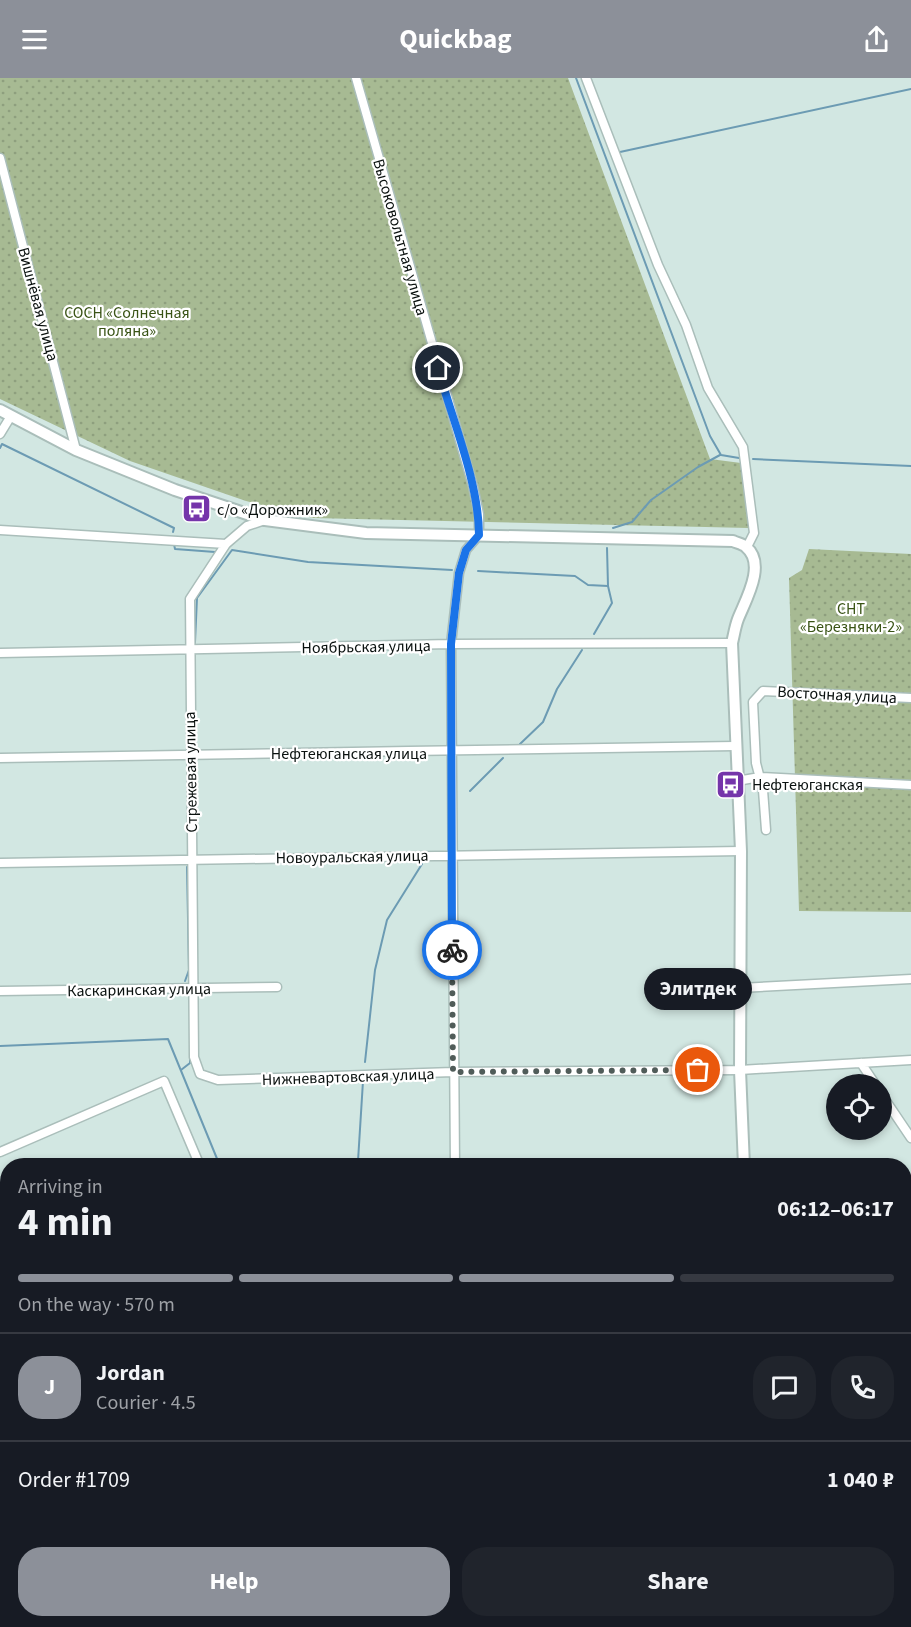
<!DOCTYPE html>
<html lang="en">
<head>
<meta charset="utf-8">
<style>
	body { margin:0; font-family:"Source Sans 3",sans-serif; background:#20242c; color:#f1f3f6; height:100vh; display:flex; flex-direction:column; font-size:22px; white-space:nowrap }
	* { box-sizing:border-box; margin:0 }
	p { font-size:20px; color:#9ea1a6 }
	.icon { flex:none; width:33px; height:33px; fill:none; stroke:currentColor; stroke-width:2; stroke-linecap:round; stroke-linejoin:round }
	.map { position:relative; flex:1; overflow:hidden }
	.details { position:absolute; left:0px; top:1080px; width:912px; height:470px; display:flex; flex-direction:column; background:#171b24; border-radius:24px 24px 0 0; box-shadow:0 3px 9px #0003 }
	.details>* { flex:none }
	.buttons { position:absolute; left:826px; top:996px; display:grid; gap:12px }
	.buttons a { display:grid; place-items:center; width:66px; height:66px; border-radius:50%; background:#171b24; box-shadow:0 3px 9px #0003; font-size:30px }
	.pin { position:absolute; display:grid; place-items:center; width:51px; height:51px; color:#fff; margin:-26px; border:3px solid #fff; border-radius:50%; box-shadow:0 2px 6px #0007 }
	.courier { position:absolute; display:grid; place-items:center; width:60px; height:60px; margin:-30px; border:4px solid #1a73e8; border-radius:50%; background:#fff; color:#222; box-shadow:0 2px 8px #0007 }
	.bubble { position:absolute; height:42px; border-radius:21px; background:#171b24; box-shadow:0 3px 9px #0003; font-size:20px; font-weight:700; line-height:42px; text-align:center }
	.headline em { font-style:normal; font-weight:700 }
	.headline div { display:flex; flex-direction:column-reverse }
	.headline { display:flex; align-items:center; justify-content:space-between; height:102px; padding:0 18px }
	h1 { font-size:39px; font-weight:700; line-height:45px }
	.bar { display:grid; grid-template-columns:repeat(4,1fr); gap:9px 6px; align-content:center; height:72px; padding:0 18px }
	.bar i { height:8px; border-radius:4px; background:#363941 }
	.bar .current { background:#8c9099 }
	.bar p { grid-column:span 4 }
	.line { display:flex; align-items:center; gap:15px; padding:0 18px; border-top:2px solid #363941 }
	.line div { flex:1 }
	.round { display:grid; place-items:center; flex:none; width:63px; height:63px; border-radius:24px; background:#20242c }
	.button { display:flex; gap:12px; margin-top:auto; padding:12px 18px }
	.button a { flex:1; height:69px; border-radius:24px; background:#8c9099; color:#fff; font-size:24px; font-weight:700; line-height:69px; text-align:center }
	.button a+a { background:#20242c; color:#f1f3f6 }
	header { display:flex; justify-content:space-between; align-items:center; height:78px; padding:0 18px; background:#8c9099; color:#fff; font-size:27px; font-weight:700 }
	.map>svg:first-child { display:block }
</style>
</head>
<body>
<header><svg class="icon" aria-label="menu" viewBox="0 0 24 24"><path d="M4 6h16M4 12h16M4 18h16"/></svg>Quickbag<svg class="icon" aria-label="share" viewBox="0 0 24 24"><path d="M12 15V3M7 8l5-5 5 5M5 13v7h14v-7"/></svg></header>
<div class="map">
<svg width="911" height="1549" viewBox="0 0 911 1549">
	<defs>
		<pattern id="industrial-furrows" width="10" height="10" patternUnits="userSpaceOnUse" patternTransform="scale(1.5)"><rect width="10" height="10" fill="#c0ded7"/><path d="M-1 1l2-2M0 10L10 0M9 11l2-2" fill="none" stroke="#a4bdb7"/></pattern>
		<pattern id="garden-dots" width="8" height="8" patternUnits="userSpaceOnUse" patternTransform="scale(1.5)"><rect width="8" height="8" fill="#a7ba93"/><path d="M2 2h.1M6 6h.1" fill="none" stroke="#8e9f7e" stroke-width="1.8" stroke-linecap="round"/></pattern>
	</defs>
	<rect width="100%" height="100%" fill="#d2e7e2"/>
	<path fill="url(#industrial-furrows)" d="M637,1542H776L811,1549H650L651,1544Z"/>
	<path fill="url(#garden-dots)" d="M0,0H568L710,381L741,385L749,450L313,440L246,423L130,383L0,321Z
		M809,471L911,476V834L799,833L789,500L802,492Z"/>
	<path fill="#6c9bb3" d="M346,1542H391L390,1549H349Z"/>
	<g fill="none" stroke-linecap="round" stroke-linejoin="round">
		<path stroke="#6c9bb3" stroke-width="2" d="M576,0L710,358L721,377L739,380
			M620,74L911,11
			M0,370L2,366L174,450L173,454
			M753,381L911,388
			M613,450L632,444L651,422L698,389L720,377
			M174,466L175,471L215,474
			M478,493L575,498L588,507L608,508
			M594,556L612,525L608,508L607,470
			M195,564L197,520L232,472L308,484L452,492
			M520,666L543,644L557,611L582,572
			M470,713L503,680
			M185,903L189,892L187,789
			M186,914L191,919
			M0,968L168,961L220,1088
			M365,984L375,892L387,842L422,786
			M181,992L190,985V972
			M358,1083L363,1003
			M0,1407L8,1409"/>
		<defs>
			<path id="minor" d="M356,0L473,408L479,436V457L466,472L459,495L451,566L455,1088
				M586,0L658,187L686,247L708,310L743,369L754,455L747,469
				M0,80L76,372
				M0,356L11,338
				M265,442L247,448L226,466L190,521L194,979L200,996L218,1002L453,994L740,992L911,982
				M0,452L226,466
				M0,575L451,566L732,565
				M0,680C245,674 490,673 735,668
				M737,703L760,699L911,707
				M766,752L763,712L756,685L753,624L763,613L911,620
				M0,785L741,773
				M740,910L911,901
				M0,913L277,909
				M861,985L875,1006
				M882,1017L911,1060
				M0,1074L164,1003L200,1088
				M0,1185L8,1202
				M904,1200L911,1192
				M0,1288L8,1284
				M904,1342L911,1343
				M904,1408L911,1369
				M0,1491L8,1494
				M331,1542L333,1549
				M814,1542L847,1549
				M881,1549L882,1542"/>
			<path id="tertiary" d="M0,332L76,372L175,412L265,442L366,455L733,463C737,465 743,466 746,469C767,486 745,523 738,541C735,549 734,557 732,565L741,773L740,992L744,1088
				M486,1542V1549"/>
		</defs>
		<use href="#minor" stroke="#aabeba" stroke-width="11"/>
		<use href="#tertiary" stroke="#aabeba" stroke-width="14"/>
		<use href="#minor" stroke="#fff" stroke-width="8"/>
		<use href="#tertiary" stroke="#fff" stroke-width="10"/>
	</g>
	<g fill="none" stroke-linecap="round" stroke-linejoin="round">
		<path stroke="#505c59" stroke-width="6" stroke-dasharray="0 10.8" d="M452,872L453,994L698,992"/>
		<path stroke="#1a73e8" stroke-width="8" d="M438,290C452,341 479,405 479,457L466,472L459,495L451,566L452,872"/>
	</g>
	<defs>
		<symbol id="bus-square" viewBox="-11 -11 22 22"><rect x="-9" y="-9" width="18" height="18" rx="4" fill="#7535aa" stroke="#fff"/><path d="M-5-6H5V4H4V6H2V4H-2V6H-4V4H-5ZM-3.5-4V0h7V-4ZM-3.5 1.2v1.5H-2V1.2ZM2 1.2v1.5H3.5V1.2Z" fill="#fff"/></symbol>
	</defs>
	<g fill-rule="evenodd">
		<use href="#bus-square" x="180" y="414" width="33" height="33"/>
		<use href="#bus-square" x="714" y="690" width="33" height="33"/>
	</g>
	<g text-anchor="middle" stroke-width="4.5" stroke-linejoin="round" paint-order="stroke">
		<g font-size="16" fill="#0a110f" stroke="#fff">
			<text transform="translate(401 159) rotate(74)" y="6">Высоковольтная улица</text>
			<text transform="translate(39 226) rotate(75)" y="6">Вишнёвая улица</text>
			<text transform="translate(366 568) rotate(-1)" y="6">Ноябрьская улица</text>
			<text transform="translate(837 616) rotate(3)" y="6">Восточная улица</text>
			<text x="349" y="681">Нефтеюганская улица</text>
			<text transform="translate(190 694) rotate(-91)" y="6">Стрежевая улица</text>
			<text transform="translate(352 778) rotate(-1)" y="6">Новоуральская улица</text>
			<text transform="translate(139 911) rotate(-1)" y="6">Каскаринская улица</text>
			<text transform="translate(348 998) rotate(-2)" y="6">Нижневартовская улица</text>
		</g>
		<g font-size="16" fill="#395315" stroke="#fff">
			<text x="127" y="240">СОСН «Солнечная<tspan x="127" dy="18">поляна»</tspan></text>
			<text x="851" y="536">СНТ<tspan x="851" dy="18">«Березняки-2»</tspan></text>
		</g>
		<g font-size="16" fill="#0a110f" stroke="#fff" text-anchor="start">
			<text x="217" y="437">с/о «Дорожник»</text>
			<text x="752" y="712">Нефтеюганская</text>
		</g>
	</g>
</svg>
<div class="buttons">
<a><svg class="icon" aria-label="locate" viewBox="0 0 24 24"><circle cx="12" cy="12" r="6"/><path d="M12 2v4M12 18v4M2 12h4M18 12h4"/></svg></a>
</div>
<div class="pin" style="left:698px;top:992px;background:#ea580c"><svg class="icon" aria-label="bag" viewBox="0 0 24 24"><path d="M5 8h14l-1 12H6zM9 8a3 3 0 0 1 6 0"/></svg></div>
<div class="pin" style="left:438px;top:290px;background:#1f2937"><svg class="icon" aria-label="home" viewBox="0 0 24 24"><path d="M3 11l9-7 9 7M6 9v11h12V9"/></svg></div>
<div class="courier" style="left:452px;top:872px"><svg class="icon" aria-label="bike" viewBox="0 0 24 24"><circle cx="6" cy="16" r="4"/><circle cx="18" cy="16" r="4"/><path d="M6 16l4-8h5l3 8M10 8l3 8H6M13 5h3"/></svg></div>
<div class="bubble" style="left:644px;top:890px;width:108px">Элитдек</div>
<section class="details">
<div class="headline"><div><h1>4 min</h1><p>Arriving in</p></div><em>06:12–06:17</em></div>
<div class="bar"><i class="current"></i><i class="current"></i><i class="current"></i><i></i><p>On the way · 570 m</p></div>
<div class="line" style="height:108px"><b class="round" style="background:#8c9099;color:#fff">J</b><div><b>Jordan</b><p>Courier · 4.5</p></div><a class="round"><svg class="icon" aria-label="chat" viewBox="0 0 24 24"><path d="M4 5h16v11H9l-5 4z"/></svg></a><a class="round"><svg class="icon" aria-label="phone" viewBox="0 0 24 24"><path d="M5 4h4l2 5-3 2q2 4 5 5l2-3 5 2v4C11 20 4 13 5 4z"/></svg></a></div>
<div class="line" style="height:78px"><div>Order #1709</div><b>1 040 ₽</b></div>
<div class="button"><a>Help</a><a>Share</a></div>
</section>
</div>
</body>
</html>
